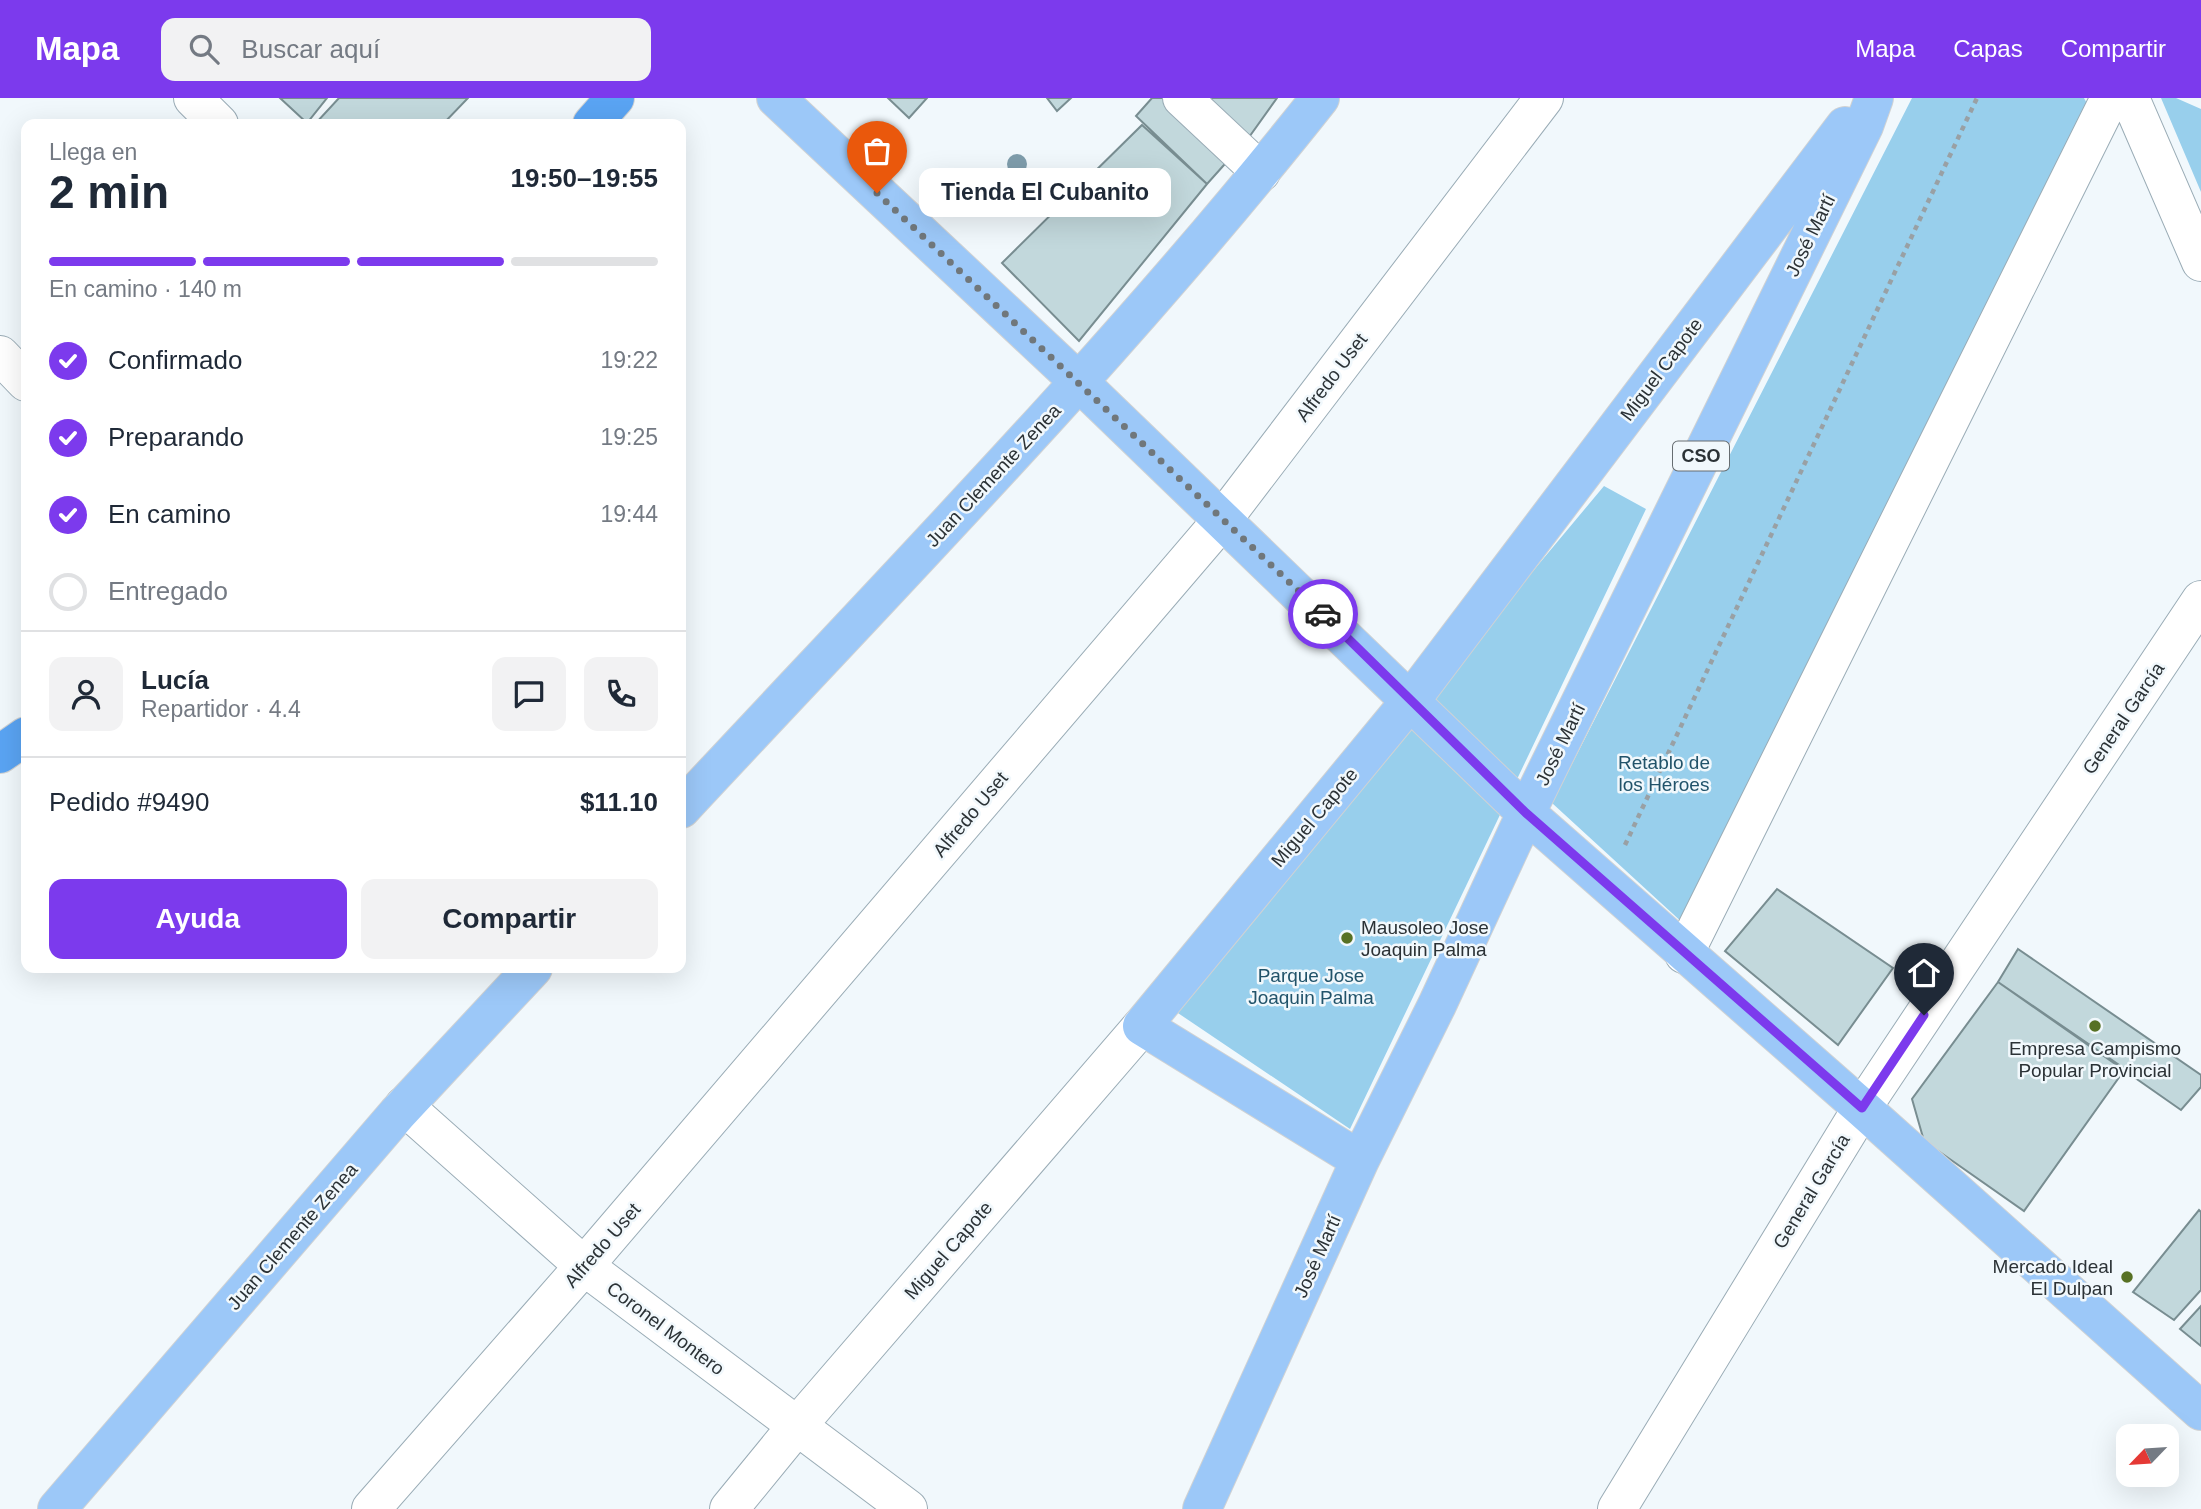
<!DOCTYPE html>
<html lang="es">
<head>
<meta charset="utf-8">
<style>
	body { margin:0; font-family:Arial,sans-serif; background:#f2f2f3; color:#1f2937; height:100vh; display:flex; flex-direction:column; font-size:26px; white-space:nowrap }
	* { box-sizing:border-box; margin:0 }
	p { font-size:23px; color:#747a83 }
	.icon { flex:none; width:38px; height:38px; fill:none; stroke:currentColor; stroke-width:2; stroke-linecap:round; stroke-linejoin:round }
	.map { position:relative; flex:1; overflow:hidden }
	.panel { position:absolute; left:21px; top:21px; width:665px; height:854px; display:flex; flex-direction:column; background:#fff; border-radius:14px; box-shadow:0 7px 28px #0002 }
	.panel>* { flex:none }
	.needle { width:46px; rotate:245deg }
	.controls { position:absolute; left:2116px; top:1326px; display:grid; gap:14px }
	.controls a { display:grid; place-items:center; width:63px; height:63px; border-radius:14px; background:#fff; box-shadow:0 7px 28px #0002; font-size:35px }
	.pin { position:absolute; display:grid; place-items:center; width:60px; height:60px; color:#fff; margin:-72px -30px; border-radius:50% 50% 50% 0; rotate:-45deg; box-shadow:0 0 7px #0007 }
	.pin .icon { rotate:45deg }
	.courier { position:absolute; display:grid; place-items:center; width:70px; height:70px; margin:-35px; border:5px solid #7c3aed; border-radius:50%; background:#fff; color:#222; box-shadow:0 2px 9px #0007 }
	.bubble { position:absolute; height:49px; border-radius:14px; background:#fff; box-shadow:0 7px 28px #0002; font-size:23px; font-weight:700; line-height:49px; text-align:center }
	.overview em { font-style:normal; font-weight:700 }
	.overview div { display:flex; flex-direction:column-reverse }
	.overview { display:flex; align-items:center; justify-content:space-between; height:119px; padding:0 28px }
	h1 { font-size:46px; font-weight:700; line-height:52px }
	.bar { display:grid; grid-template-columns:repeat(4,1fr); gap:10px 7px; align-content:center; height:84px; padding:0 28px }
	.bar i { height:9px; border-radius:5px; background:#e0e1e3 }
	.bar .on { background:#7c3aed }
	.bar p { grid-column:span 4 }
	.line { display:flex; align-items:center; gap:18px; padding:0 28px; border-top:2px solid #e0e1e3 }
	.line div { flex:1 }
	.round { display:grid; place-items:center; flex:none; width:74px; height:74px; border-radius:14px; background:#f2f2f3 }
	ol { padding:0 28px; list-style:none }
	li { display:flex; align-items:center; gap:21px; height:77px }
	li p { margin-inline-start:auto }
	li .icon { padding:7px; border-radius:50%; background:#7c3aed; color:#fff; stroke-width:4 }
	li:last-child { color:#747a83 }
	li i { width:38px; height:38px; border:4px solid #e0e1e3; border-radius:50% }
	.primary-button { display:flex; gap:14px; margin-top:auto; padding:14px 28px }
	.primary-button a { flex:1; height:80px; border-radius:14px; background:#7c3aed; color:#fff; font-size:28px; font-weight:700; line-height:80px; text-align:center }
	.primary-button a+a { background:#f2f2f3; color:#1f2937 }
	header { display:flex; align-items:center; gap:42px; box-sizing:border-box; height:98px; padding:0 35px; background:#7c3aed; color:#fff }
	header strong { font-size:33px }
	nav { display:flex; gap:38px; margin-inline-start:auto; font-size:24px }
	.search { width:490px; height:63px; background:#f2f2f3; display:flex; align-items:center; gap:18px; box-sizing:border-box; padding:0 24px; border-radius:14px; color:#747a83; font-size:26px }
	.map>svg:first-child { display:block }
</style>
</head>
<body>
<header>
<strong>Mapa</strong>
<div class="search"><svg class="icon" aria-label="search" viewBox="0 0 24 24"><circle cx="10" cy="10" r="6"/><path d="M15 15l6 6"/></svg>Buscar aquí</div>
<nav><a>Mapa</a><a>Capas</a><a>Compartir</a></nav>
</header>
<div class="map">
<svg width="2201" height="1411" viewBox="0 0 2201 1411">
	<rect width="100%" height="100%" fill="#f1f8fc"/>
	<path fill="#98cfec" d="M1912,0H2084L2094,19L1685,827L1552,705Z
		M2161,0H2176L2201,11V94Z
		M1604,388L1646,411L1350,1031L1169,909Z"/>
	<path fill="#c2d8dc" stroke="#788d91" stroke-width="2" d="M280,0H327L307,25Z
		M339,0H468L443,26H315Z
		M888,0H927L909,20Z
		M1047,0H1071L1057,13Z
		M1152,0H1165L1232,58L1207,86L1136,18Z
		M1205,0H1277L1247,42Z
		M1142,27L1207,86L1079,243L1002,165Z
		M1777,791L1893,870L1838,947L1725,853Z
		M2018,851L2201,977V989L2181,1012L1998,884Z
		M1998,884L2125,971L2024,1113L1924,1043L1912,1001Z
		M2199,1112L2201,1114V1192L2174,1222L2133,1194Z
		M2201,1208V1248L2180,1231Z"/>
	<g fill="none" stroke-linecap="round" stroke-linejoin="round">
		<defs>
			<path id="minor" d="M193,0L219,26
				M1182,0L1261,74
				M2130,0L2201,164
				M0,257L26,284
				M1684,856L2110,0
				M404,1008L584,1168L908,1411
				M371,1411L584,1168L1223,421L1544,0
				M729,1411L796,1329L1142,928
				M1617,1411L1862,1010L2201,502"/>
			<path id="major" d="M776,0L1079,284L1526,715L1862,1010L2201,1313
				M681,711C898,478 1122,250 1320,0
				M1360,1062L1142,928L1411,602L1845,28
				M57,1411L397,1016L533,870
				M1202,1411L1360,1062L1437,907L1526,715L1864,28L1874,0"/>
			<path id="highway" d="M592,26L615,0
				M0,656L26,638"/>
		</defs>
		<use href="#minor" stroke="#9aacb6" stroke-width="40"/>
		<use href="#major" stroke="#d0d2d3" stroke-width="40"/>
		<use href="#highway" stroke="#d0d2d3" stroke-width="40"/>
		<path stroke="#99a0a4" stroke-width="4.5" stroke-dasharray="5 5" stroke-linecap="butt" d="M1625,747L1977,0"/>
		<use href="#minor" stroke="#fff" stroke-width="38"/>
		<use href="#major" stroke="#9cc8f8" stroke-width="38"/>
		<use href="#highway" stroke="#5aa4f3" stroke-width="38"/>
	</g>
	<circle fill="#7f9dac" cx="1017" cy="66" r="10"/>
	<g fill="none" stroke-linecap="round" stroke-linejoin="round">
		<path stroke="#70777b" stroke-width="7" stroke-dasharray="0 12.6" d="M877,95L1323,516"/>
		<path stroke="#7c3aed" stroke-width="9" d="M1323,516L1526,715L1862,1010L1924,917"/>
	</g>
	<g fill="#577124" stroke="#f1f8fc" stroke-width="2.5">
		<circle cx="1347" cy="840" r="7"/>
		<circle cx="2095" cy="928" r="7"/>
		<circle cx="2127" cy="1179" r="7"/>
	</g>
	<g text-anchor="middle" stroke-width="5" stroke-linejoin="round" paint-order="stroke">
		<rect fill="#f1f8fc" stroke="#666d71" stroke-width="2" x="1673" y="343.5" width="56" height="29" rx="5"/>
		<g font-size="18" font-weight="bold" fill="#2b3236">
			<text x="1701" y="364">CSO</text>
		</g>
		<g font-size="19" fill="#2b3236" stroke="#f1f8fc">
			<text transform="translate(1810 137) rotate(-64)" y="7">José Martí</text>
			<text transform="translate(1661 271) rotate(-53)" y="7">Miguel Capote</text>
			<text transform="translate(1331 279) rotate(-53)" y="7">Alfredo Uset</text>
			<text transform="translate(993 377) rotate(-47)" y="7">Juan Clemente Zenea</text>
			<text transform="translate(2123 620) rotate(-56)" y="7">General García</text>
			<text transform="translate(1560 646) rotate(-64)" y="7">José Martí</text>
			<text transform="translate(970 716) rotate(-50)" y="7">Alfredo Uset</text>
			<text transform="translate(1314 719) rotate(-50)" y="7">Miguel Capote</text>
			<text transform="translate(1811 1093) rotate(-59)" y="7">General García</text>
			<text transform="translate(292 1138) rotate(-49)" y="7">Juan Clemente Zenea</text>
			<text transform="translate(602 1147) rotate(-49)" y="7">Alfredo Uset</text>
			<text transform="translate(948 1152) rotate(-49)" y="7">Miguel Capote</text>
			<text transform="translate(1317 1158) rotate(-66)" y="7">José Martí</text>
			<text transform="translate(666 1230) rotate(37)" y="7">Coronel Montero</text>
		</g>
		<g font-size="19" fill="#21536a" stroke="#f1f8fc">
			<text x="1664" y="671">Retablo de<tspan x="1664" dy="22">los Héroes</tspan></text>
			<text x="1311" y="884">Parque Jose<tspan x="1311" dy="22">Joaquin Palma</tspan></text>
		</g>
		<g font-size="19" fill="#2b3236" stroke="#f1f8fc" text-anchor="start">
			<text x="1361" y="836">Mausoleo Jose<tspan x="1361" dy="22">Joaquin Palma</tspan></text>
			<text x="2095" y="957" text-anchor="middle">Empresa Campismo<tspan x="2095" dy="22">Popular Provincial</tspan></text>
			<text x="2113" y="1175" text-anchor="end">Mercado Ideal<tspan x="2113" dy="22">El Dulpan</tspan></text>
		</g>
	</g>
</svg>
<div class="controls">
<a><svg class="needle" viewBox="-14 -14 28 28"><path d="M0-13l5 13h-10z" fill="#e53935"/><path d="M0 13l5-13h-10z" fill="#747a83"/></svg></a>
</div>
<div class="pin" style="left:877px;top:95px;background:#ea580c"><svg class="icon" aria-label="bag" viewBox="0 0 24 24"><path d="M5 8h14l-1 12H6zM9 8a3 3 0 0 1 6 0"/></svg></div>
<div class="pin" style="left:1924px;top:917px;background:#1f2937"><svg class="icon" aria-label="home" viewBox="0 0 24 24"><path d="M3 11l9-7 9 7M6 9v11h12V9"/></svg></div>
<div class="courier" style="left:1323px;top:516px"><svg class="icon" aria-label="car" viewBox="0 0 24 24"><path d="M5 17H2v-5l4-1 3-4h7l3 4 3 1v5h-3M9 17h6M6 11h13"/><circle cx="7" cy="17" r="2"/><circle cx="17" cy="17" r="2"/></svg></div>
<div class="bubble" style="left:919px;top:70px;width:252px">Tienda El Cubanito</div>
<section class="panel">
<div class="overview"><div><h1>2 min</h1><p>Llega en</p></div><em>19:50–19:55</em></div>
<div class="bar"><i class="on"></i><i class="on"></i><i class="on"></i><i></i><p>En camino · 140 m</p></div>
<ol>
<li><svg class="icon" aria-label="check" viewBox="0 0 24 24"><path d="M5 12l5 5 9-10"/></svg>Confirmado<p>19:22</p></li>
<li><svg class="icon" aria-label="check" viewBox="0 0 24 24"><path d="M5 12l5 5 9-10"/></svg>Preparando<p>19:25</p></li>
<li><svg class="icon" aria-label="check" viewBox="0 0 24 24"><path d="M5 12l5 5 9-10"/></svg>En camino<p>19:44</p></li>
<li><i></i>Entregado</li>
</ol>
<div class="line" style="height:126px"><a class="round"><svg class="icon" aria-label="person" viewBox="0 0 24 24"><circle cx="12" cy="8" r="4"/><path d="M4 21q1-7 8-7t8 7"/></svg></a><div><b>Lucía</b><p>Repartidor · 4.4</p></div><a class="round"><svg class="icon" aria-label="chat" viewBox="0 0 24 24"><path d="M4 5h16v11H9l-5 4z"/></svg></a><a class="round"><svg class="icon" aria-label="phone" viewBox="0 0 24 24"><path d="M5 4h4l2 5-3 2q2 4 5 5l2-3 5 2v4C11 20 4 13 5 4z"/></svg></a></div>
<div class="line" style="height:91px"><div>Pedido #9490</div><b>$11.10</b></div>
<div class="primary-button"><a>Ayuda</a><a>Compartir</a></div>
</section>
</div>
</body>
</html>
